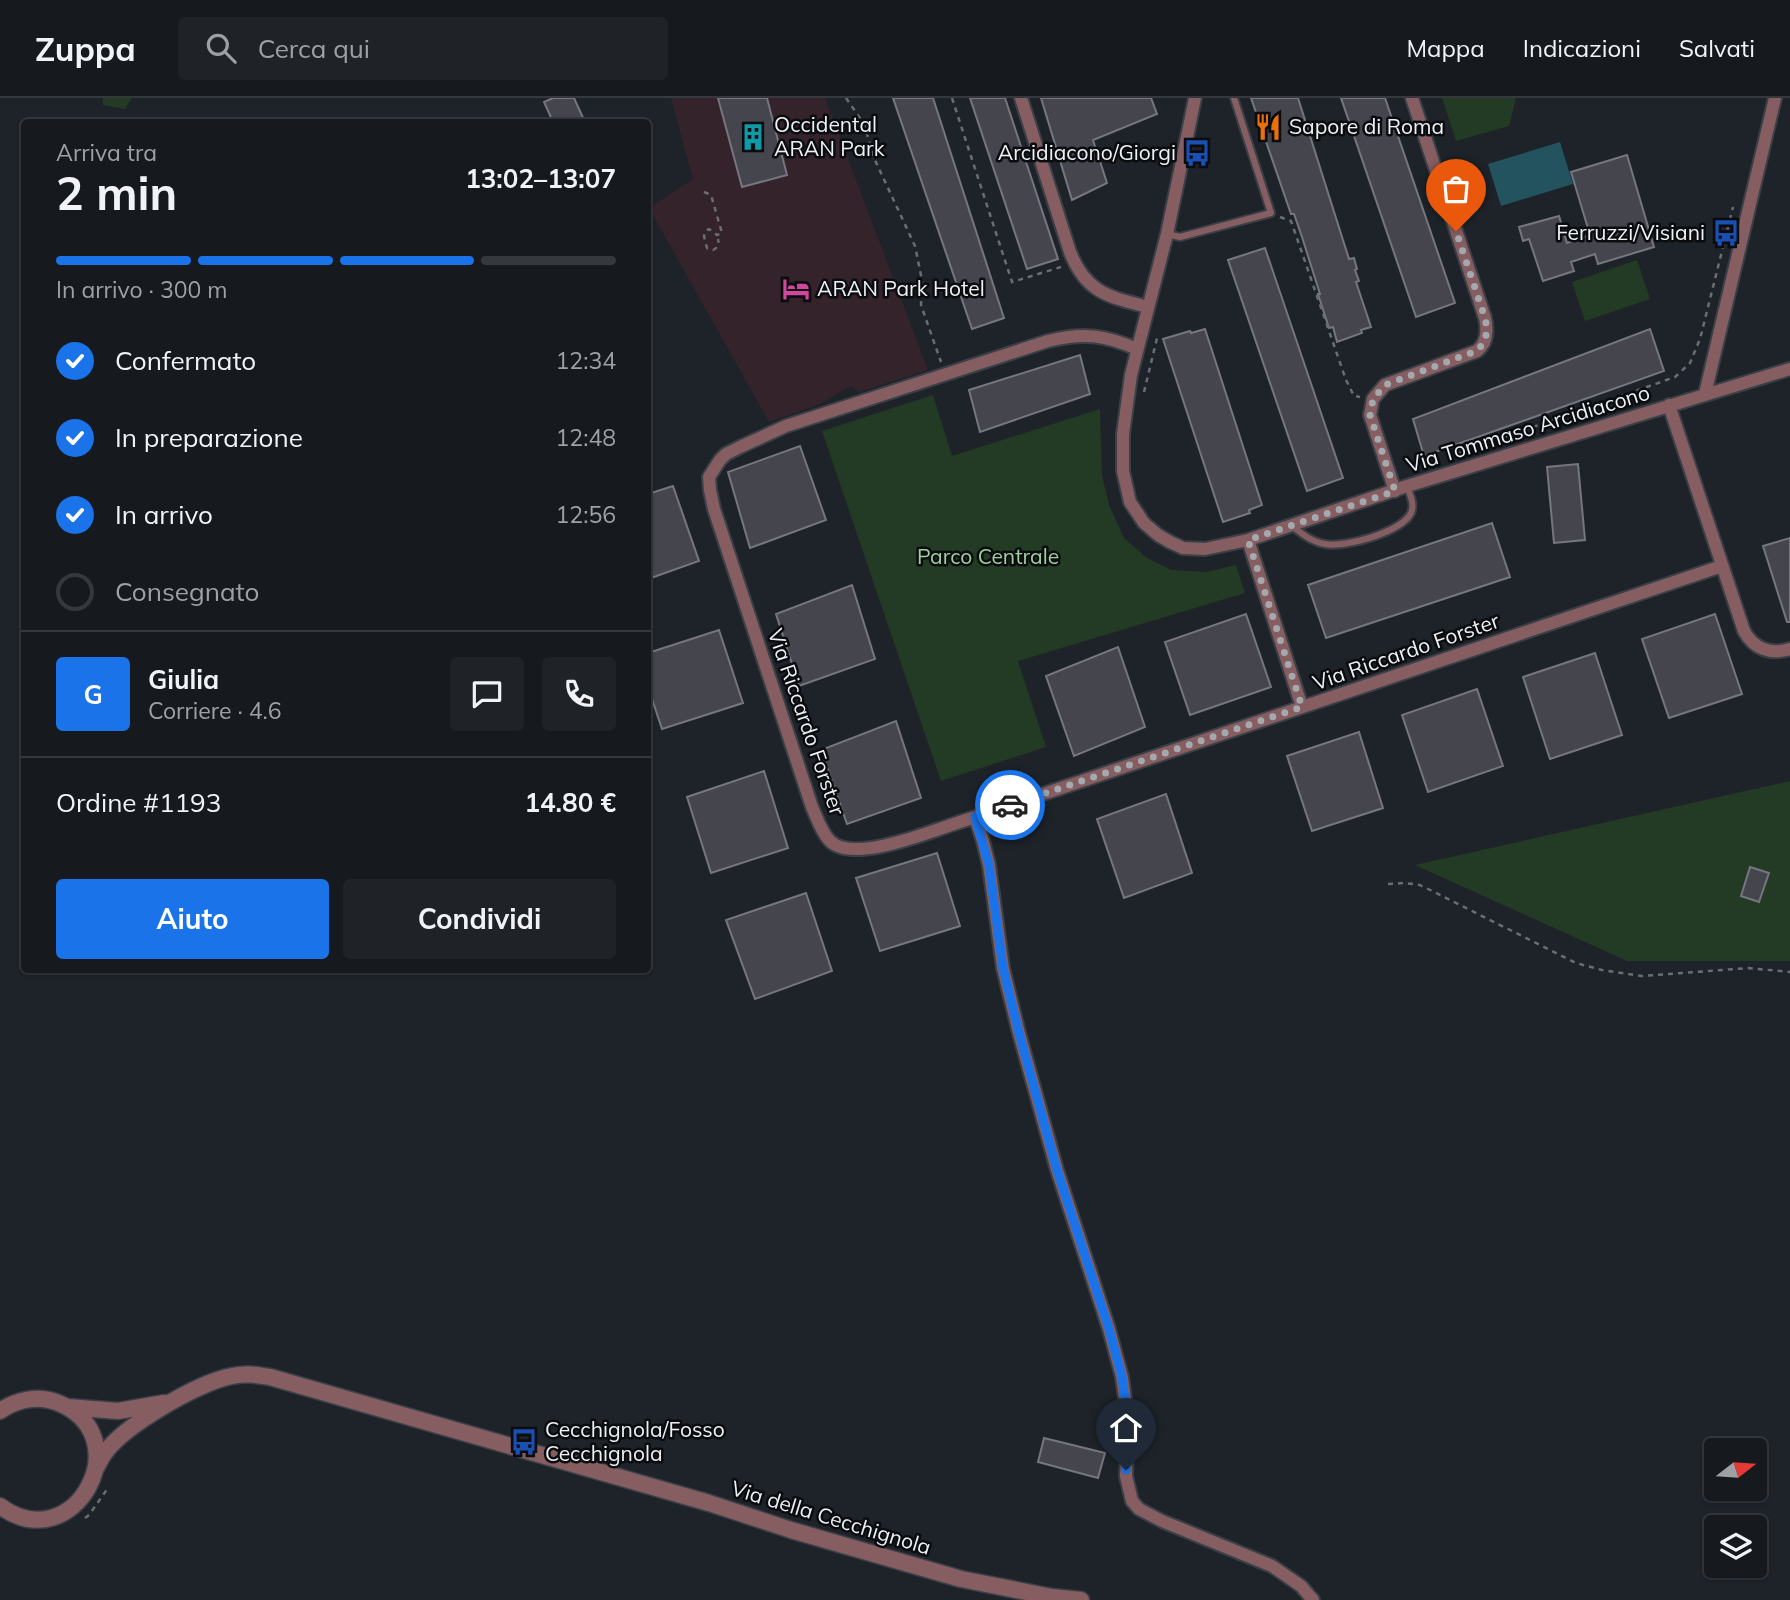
<!DOCTYPE html>
<html lang="it">
<head>
<meta charset="utf-8">
<style>
	body { margin:0; font-family:Mulish,sans-serif; background:#1f2328; color:#f1f3f6; height:100vh; display:flex; flex-direction:column; font-size:26px; white-space:nowrap }
	* { box-sizing:border-box; margin:0 }
	p { font-size:23px; color:#9ea1a4 }
	.icon { flex:none; width:38px; height:38px; fill:none; stroke:currentColor; stroke-width:2; stroke-linecap:round; stroke-linejoin:round }
	.map { position:relative; flex:1; overflow:hidden }
	.sheet { position:absolute; left:21px; top:21px; width:630px; height:854px; display:flex; flex-direction:column; background:#161a1f; border-radius:7px; box-shadow:0 2px 5px #0004,0 0 0 2px #35383d }
	.sheet>* { flex:none }
	.needle { width:46px; rotate:73deg }
	.fabs { position:absolute; left:1704px; top:1340px; display:grid; gap:14px }
	.fabs a { display:grid; place-items:center; width:63px; height:63px; border-radius:7px; background:#161a1f; box-shadow:0 2px 5px #0004,0 0 0 2px #35383d; font-size:35px }
	.pin { position:absolute; display:grid; place-items:center; width:60px; height:60px; color:#fff; margin:-72px -30px; border-radius:50% 50% 50% 0; rotate:-45deg; box-shadow:0 0 7px #0007 }
	.pin .icon { rotate:45deg }
	.courier { position:absolute; display:grid; place-items:center; width:70px; height:70px; margin:-35px; border:5px solid #1a73e8; border-radius:50%; background:#fff; color:#222; box-shadow:0 2px 9px #0007 }
	.summary em { font-style:normal; font-weight:700 }
	.summary div { display:flex; flex-direction:column-reverse }
	.summary { display:flex; align-items:center; justify-content:space-between; height:119px; padding:0 35px }
	h1 { font-size:46px; font-weight:700; line-height:52px }
	.bar { display:grid; grid-template-columns:repeat(4,1fr); gap:10px 7px; align-content:center; height:84px; padding:0 35px }
	.bar i { height:9px; border-radius:5px; background:#35383d }
	.bar .active { background:#1a73e8 }
	.bar p { grid-column:span 4 }
	.line { display:flex; align-items:center; gap:18px; padding:0 35px; border-top:2px solid #35383d }
	.line div { flex:1 }
	.round { display:grid; place-items:center; flex:none; width:74px; height:74px; border-radius:7px; background:#1f2328 }
	ol { padding:0 35px; list-style:none }
	li { display:flex; align-items:center; gap:21px; height:77px }
	li p { margin-inline-start:auto }
	li .icon { padding:7px; border-radius:50%; background:#1a73e8; color:#fff; stroke-width:4 }
	li:last-child { color:#9ea1a4 }
	li i { width:38px; height:38px; border:4px solid #35383d; border-radius:50% }
	.button { display:flex; gap:14px; margin-top:auto; padding:14px 35px }
	.button a { flex:1; height:80px; border-radius:7px; background:#1a73e8; color:#fff; font-size:28px; font-weight:700; line-height:80px; text-align:center }
	.button a+a { background:#1f2328; color:#f1f3f6 }
	header { display:flex; align-items:center; gap:42px; box-sizing:border-box; height:98px; padding:0 35px; background:#161a1f; border-bottom:2px solid #35383d }
	header strong { font-size:33px }
	nav { display:flex; gap:38px; margin-inline-start:auto; font-size:24px }
	.search { width:490px; height:63px; background:#1f2328; display:flex; align-items:center; gap:18px; box-sizing:border-box; padding:0 24px; border-radius:7px; color:#9ea1a4; font-size:26px }
	.map>svg:first-child { display:block }
</style>
</head>
<body>
<header>
<strong>Zuppa</strong>
<div class="search"><svg class="icon" aria-label="search" viewBox="0 0 24 24"><circle cx="10" cy="10" r="6"/><path d="M15 15l6 6"/></svg>Cerca qui</div>
<nav><a>Mappa</a><a>Indicazioni</a><a>Salvati</a></nav>
</header>
<div class="map">
<svg width="1790" height="1502" viewBox="0 0 1790 1502">
	<rect width="100%" height="100%" fill="#1d2329"/>
	<path fill="#35232b" d="M671,0H825L928,272L859,294L851,288L818,307L769,324L649,110L693,81Z"/>
	<path fill="#233b24" d="M103,0H132L125,11L103,7Z
		M1442,0H1516L1509,28L1456,43Z
		M1637,162L1650,201L1585,223L1572,184Z
		M933,297L952,358L1100,311L1102,378L1109,407L1124,440L1147,460L1171,472L1206,474L1236,467L1245,495L1018,563L1046,649L941,683L822,333Z
		M1790,683V863H1627L1415,767Z"/>
	<path fill="#22535e" d="M1560,44L1573,86L1501,108L1488,66Z"/>
	<path fill="#44454d" stroke="#75767f" stroke-width="2" d="M553,0H574L585,24H553L544,4Z
		M718,0H767L787,77L742,89Z
		M893,0H933L1004,220L972,231Z
		M970,0H1005L1058,161L1027,171Z
		M1041,0H1151L1157,16L1093,42L1107,85L1072,102Z
		M1251,0H1298L1349,161L1354,160L1357,171L1355,172L1359,183L1356,184L1371,229L1361,232L1362,235L1337,244L1333,229L1329,230L1318,196H1320L1302,139L1294,116H1291Z
		M1341,0H1385L1455,205L1416,219Z
		M1627,57L1654,149L1598,166L1595,156L1571,164L1574,173L1543,183L1529,141L1523,143L1519,129L1559,118L1567,145L1590,137L1571,74Z
		M1265,150L1343,380L1307,393L1228,162Z
		M1205,231L1262,407L1249,412L1250,415L1223,424L1163,241L1190,233L1191,235Z
		M1650,231L1664,273L1424,358L1413,321Z
		M1080,257L1090,296L980,334L969,292Z
		M800,348L826,422L750,450L728,374Z
		M1578,366L1585,442L1554,445L1547,369Z
		M673,388L699,463L648,481V396Z
		M1492,425L1510,479L1326,540L1308,487Z
		M1790,440V524H1787L1763,448Z
		M852,487L875,561L799,588L776,516Z
		M1246,516L1271,589L1190,617L1165,544Z
		M1715,516L1742,596L1669,620L1642,541Z
		M719,532L743,605L662,631L648,589V555Z
		M1118,549L1145,629L1074,658L1046,578Z
		M1595,555L1622,637L1550,661L1523,579Z
		M1477,591L1503,668L1428,694L1402,617Z
		M896,623L921,700L847,726L821,652Z
		M1359,634L1383,710L1312,733L1287,658Z
		M764,673L788,750L711,775L687,699Z
		M1166,696L1192,775L1124,800L1097,721Z
		M937,755L960,828L880,853L856,780Z
		M1750,769L1769,775L1759,804L1741,798Z
		M806,795L832,873L755,901L726,822Z
		M1044,1340L1105,1355L1098,1380L1038,1364Z"/>
	<g fill="none" stroke-linecap="round" stroke-linejoin="round">
		<defs>
			<path id="service" d="M1167,136L1180,139L1271,115L1234,0
				M1292,428C1302,436 1312,444 1325,446C1345,450 1402,434 1411,415C1415,406 1410,397 1407,388"/>
			<path id="minor" d="M1021,0L1070,154C1086,195 1109,199 1148,209
				M1195,0L1167,136L1131,277L1123,336V373L1130,404L1144,425L1158,437L1170,444L1183,450L1205,451L1248,442L1407,388L1790,271
				M1137,251C1105,237 1083,234 1048,243L786,328L740,349L726,356L720,362L709,379L710,392L714,411L812,709C817,720 821,734 830,743C852,765 924,736 951,727L1722,468
				M1705,296L1775,0
				M1669,307L1744,533C1754,551 1770,557 1790,551
				M1395,393L1370,317L1373,301L1385,287L1477,253C1487,245 1488,233 1485,220L1412,0
				M1248,442L1302,609
				M975,719L983,743L989,767L1003,870L1019,935L1057,1072L1109,1231L1122,1279L1128,1322L1126,1378L1132,1403L1139,1411L1162,1423L1272,1468L1301,1488L1313,1502"/>
			<path id="tertiary" d="M68,1309L118,1313L164,1305
				M0,1313C16,1302 37,1297 56,1304C143,1337 74,1463 0,1408
				M96,1370C99,1365 101,1360 104,1356C123,1328 199,1284 232,1278C245,1275 257,1277 270,1279L709,1405L791,1432L961,1481L1052,1499L1081,1502"/>
		</defs>
		<use href="#service" stroke="#3a4046" stroke-width="10"/>
		<use href="#minor" stroke="#3a4046" stroke-width="16"/>
		<use href="#tertiary" stroke="#3a4046" stroke-width="19"/>
		<path stroke="#696e73" stroke-width="2.5" stroke-dasharray="5 5" stroke-linecap="butt" d="M846,0L864,26L874,60L915,148L922,182L921,207L941,264
			M952,0L1012,184L1061,169
			M704,94L711,97L722,135L717,137L709,131L706,133L704,138L707,150L713,152C719,149 719,146 718,141
			M1280,119L1291,123L1346,282L1354,298L1360,299
			M1144,294L1158,236
			M1448,359L1675,279L1690,265L1700,241L1733,109
			M1388,786L1405,785L1420,787L1576,865L1602,872L1642,878L1748,870L1790,874
			M85,1420L89,1417L108,1390"/>
		<use href="#service" stroke="#865e62" stroke-width="6"/>
		<use href="#minor" stroke="#865e62" stroke-width="12"/>
		<use href="#tertiary" stroke="#865e62" stroke-width="16"/>
	</g>
	<g fill="none" stroke-linecap="round" stroke-linejoin="round">
		<path stroke="#a4a9ae" stroke-width="7" stroke-dasharray="0 12.6" d="M1010,707L1302,609L1248,442L1395,393L1370,317L1373,301L1385,287L1476,253C1487,244 1488,233 1485,220L1456,133"/>
		<path stroke="#1a73e8" stroke-width="9" d="M1010,707L975,719L989,767L1003,870L1019,935L1057,1072L1109,1231L1122,1279L1128,1322L1126,1372"/>
	</g>
	<defs>
		<symbol id="restaurant-bare" viewBox="-9 -9 18 18"><path d="M-5-6h1v4h1v-4h1v4h1v-4h1v5L-1.5 .5V6h-2V.5L-5-1ZM5-6V6H3V1.5H1.5Q1.5-4 5-6Z" fill="#e8710a" stroke="#0a0c0f" stroke-width="2.5" paint-order="stroke"/></symbol>
		<symbol id="building-bare" viewBox="-9 -9 18 18"><path d="M-4-6H4V6H1V3H-1V6H-4ZM-2.5-4.3h1.7v1.8h-1.7ZM.8-4.3h1.7v1.8H.8ZM-2.5-1h1.7V.8h-1.7ZM.8-1h1.7V.8H.8Z" fill="#0f9aa8" stroke="#0a0c0f" stroke-width="2.5" paint-order="stroke"/></symbol>
		<symbol id="bus-bare" viewBox="-9 -9 18 18"><path d="M-5-6H5V4H4V6H2V4H-2V6H-4V4H-5ZM-3.5-4V0h7V-4ZM-3.5 1.2v1.5H-2V1.2ZM2 1.2v1.5H3.5V1.2Z" fill="#1a4fb4" stroke="#0a0c0f" stroke-width="2.5" paint-order="stroke"/></symbol>
		<symbol id="hotel-bare" viewBox="-9 -9 18 18"><path d="M-6-4.5h1.5V1H6V5H4.5V3h-9V5H-6ZM-4 0a1.8 1.8 0 1 1 3.6 0ZM.5 0V-2.5h3Q6-2.5 6 0Z" fill="#d1479c" stroke="#0a0c0f" stroke-width="2.5" paint-order="stroke"/></symbol>
	</defs>
	<g fill-rule="evenodd">
		<use href="#restaurant-bare" x="1249" y="10" width="38" height="38"/>
		<use href="#building-bare" x="734" y="20" width="38" height="38"/>
		<use href="#bus-bare" x="1178" y="36" width="38" height="38"/>
		<use href="#bus-bare" x="1707" y="116" width="38" height="38"/>
		<use href="#hotel-bare" x="777" y="172" width="38" height="38"/>
		<use href="#bus-bare" x="505" y="1325" width="38" height="38"/>
	</g>
	<g text-anchor="middle" stroke-width="5" stroke-linejoin="round" paint-order="stroke">
		<g font-size="21" fill="#edf1f5" stroke="#0a0c0f" text-anchor="start">
			<text x="774" y="34">Occidental<tspan x="774" dy="24">ARAN Park</tspan></text>
			<text x="1289" y="36">Sapore di Roma</text>
			<text x="1176" y="62" text-anchor="end">Arcidiacono/Giorgi</text>
			<text x="1705" y="142" text-anchor="end">Ferruzzi/Visiani</text>
			<text x="817" y="198">ARAN Park Hotel</text>
			<text x="545" y="1339">Cecchignola/Fosso<tspan x="545" dy="24">Cecchignola</tspan></text>
		</g>
		<g font-size="21" fill="#edf1f5" stroke="#0a0c0f">
			<text transform="translate(1528 331) rotate(-17)" y="7">Via Tommaso Arcidiacono</text>
			<text transform="translate(1406 554) rotate(-19)" y="7">Via Riccardo Forster</text>
			<text transform="translate(806 624) rotate(71)" y="7">Via Riccardo Forster</text>
			<text transform="translate(831 1420) rotate(17)" y="7">Via della Cecchignola</text>
		</g>
		<g font-size="21" fill="#9fd09e" stroke="#0a0c0f">
			<text x="988" y="466">Parco Centrale</text>
		</g>
	</g>
</svg>
<div class="fabs">
<a><svg class="needle" viewBox="-14 -14 28 28"><path d="M0-13l5 13h-10z" fill="#e53935"/><path d="M0 13l5-13h-10z" fill="#9ea1a4"/></svg></a>
<a><svg class="icon" aria-label="layers" viewBox="0 0 24 24"><path d="M12 4l9 5-9 5-9-5zM3 14l9 5 9-5"/></svg></a>
</div>
<div class="pin" style="left:1456px;top:133px;background:#ea580c"><svg class="icon" aria-label="bag" viewBox="0 0 24 24"><path d="M5 8h14l-1 12H6zM9 8a3 3 0 0 1 6 0"/></svg></div>
<div class="pin" style="left:1126px;top:1372px;background:#1f2937"><svg class="icon" aria-label="home" viewBox="0 0 24 24"><path d="M3 11l9-7 9 7M6 9v11h12V9"/></svg></div>
<div class="courier" style="left:1010px;top:707px"><svg class="icon" aria-label="car" viewBox="0 0 24 24"><path d="M5 17H2v-5l4-1 3-4h7l3 4 3 1v5h-3M9 17h6M6 11h13"/><circle cx="7" cy="17" r="2"/><circle cx="17" cy="17" r="2"/></svg></div>
<section class="sheet">
<div class="summary"><div><h1>2 min</h1><p>Arriva tra</p></div><em>13:02–13:07</em></div>
<div class="bar"><i class="active"></i><i class="active"></i><i class="active"></i><i></i><p>In arrivo · 300 m</p></div>
<ol>
<li><svg class="icon" aria-label="check" viewBox="0 0 24 24"><path d="M5 12l5 5 9-10"/></svg>Confermato<p>12:34</p></li>
<li><svg class="icon" aria-label="check" viewBox="0 0 24 24"><path d="M5 12l5 5 9-10"/></svg>In preparazione<p>12:48</p></li>
<li><svg class="icon" aria-label="check" viewBox="0 0 24 24"><path d="M5 12l5 5 9-10"/></svg>In arrivo<p>12:56</p></li>
<li><i></i>Consegnato</li>
</ol>
<div class="line" style="height:126px"><b class="round" style="background:#1a73e8;color:#fff">G</b><div><b>Giulia</b><p>Corriere · 4.6</p></div><a class="round"><svg class="icon" aria-label="chat" viewBox="0 0 24 24"><path d="M4 5h16v11H9l-5 4z"/></svg></a><a class="round"><svg class="icon" aria-label="phone" viewBox="0 0 24 24"><path d="M5 4h4l2 5-3 2q2 4 5 5l2-3 5 2v4C11 20 4 13 5 4z"/></svg></a></div>
<div class="line" style="height:91px"><div>Ordine #1193</div><b>14.80 €</b></div>
<div class="button"><a>Aiuto</a><a>Condividi</a></div>
</section>
</div>
</body>
</html>
